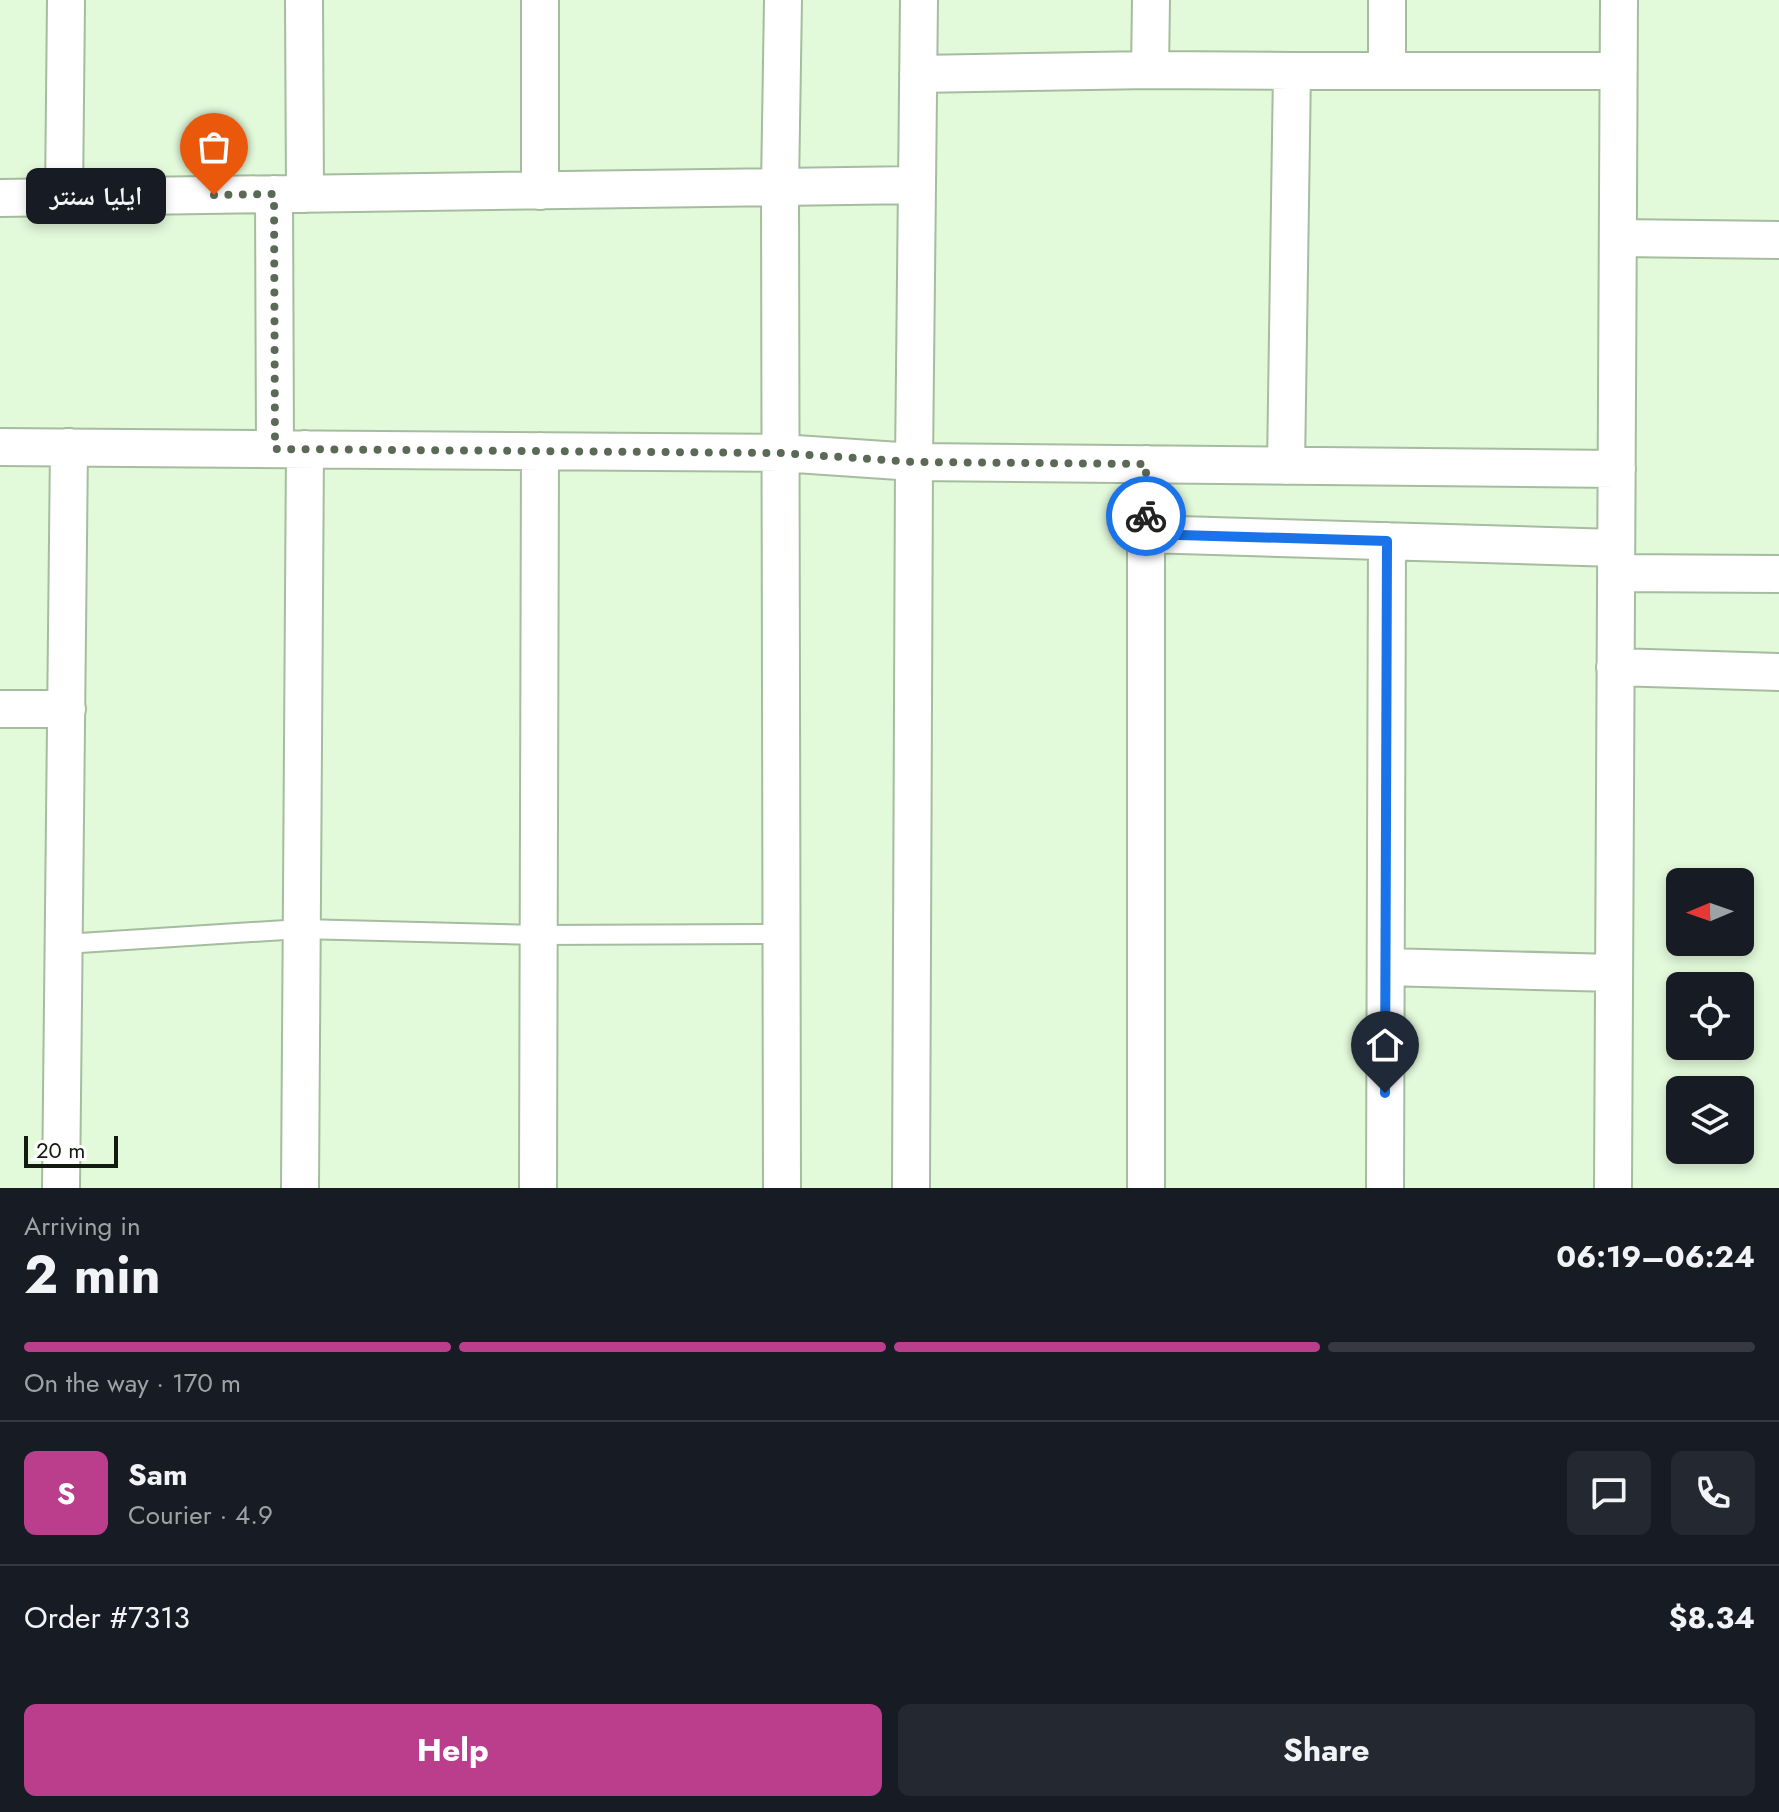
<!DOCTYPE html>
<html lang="en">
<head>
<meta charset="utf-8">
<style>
	body { margin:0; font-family:Jost,"Noto Naskh Arabic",sans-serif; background:#242831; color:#f1f3f6; height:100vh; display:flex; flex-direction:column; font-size:30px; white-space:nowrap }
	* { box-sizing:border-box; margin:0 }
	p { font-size:26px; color:#9ea1a6 }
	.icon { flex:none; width:44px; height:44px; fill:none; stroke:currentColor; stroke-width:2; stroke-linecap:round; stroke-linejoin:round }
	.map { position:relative; height:1188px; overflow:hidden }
	.details { display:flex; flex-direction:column; background:#171b24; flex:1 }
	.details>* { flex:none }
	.needle { width:52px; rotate:268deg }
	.fabs { position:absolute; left:1666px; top:868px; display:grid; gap:16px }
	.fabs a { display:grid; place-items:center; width:88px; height:88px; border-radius:12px; background:#171b24; box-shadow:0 4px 12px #0003; font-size:40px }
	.scale { position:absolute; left:24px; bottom:20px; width:94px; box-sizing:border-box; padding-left:8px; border:4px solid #131b10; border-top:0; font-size:22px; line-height:28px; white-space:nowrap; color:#131b10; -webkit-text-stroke:6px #fefefe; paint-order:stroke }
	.pin { position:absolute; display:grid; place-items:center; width:68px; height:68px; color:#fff; margin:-82px -34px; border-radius:50% 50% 50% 0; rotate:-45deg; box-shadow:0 0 8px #0007 }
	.pin .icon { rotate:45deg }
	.courier { position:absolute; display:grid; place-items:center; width:80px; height:80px; margin:-40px; border:6px solid #1a73e8; border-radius:50%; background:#fff; color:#222; box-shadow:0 2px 10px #0007 }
	.bubble { position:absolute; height:56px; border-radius:12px; background:#171b24; box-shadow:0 4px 12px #0003; font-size:26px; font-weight:700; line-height:56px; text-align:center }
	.headline em { font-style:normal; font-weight:700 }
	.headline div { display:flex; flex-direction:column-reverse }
	.headline { display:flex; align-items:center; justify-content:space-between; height:136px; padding:0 24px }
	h1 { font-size:52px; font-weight:700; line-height:60px }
	.bar { display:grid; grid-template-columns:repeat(4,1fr); gap:12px 8px; align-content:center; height:96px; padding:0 24px }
	.bar i { height:10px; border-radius:6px; background:#363941 }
	.bar .active { background:#bb3e8d }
	.bar p { grid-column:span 4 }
	.line { display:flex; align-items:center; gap:20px; padding:0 24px; border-top:2px solid #363941 }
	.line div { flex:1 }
	.round { display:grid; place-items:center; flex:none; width:84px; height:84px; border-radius:12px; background:#242831 }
	.button { display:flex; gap:16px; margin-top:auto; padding:16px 24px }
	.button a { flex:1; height:92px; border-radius:12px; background:#bb3e8d; color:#fff; font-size:32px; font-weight:700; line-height:92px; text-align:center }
	.button a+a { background:#242831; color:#f1f3f6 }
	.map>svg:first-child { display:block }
</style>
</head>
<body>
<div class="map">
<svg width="1779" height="1188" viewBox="0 0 1779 1188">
	<rect width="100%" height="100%" fill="#e2f9da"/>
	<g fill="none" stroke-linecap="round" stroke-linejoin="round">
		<defs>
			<path id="service" d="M64,944L301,929L539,935L780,934"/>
			<path id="minor" d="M304,0L305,194
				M540,0V191
				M1387,0V71
				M1150,70L1151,0
				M918,74L1150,70L1292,71H1618
				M274,194L275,449
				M64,197L66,0
				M0,198L916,185
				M1618,238L1779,240
				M0,447L781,453L914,462L1617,469
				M1146,464V1188
				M1286,466L1292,71
				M1146,534L1616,548
				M1616,573L1779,574
				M1615,667L1779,672
				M0,709H67
				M1386,967L1614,973
				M61,1188L69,447
				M300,1188L305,449
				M538,1188L540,451
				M782,1188L780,187L783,0
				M911,1188L914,462L919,0
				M1385,1188L1387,541
				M1613,1188L1619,0"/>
		</defs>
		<use href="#service" stroke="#a5bc9f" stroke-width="22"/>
		<use href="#minor" stroke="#a5bc9f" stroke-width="40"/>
		<use href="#service" stroke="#fff" stroke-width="18"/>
		<use href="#minor" stroke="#fff" stroke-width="36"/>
	</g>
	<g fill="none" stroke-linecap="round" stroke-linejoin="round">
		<path stroke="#5b6957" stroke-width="8" stroke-dasharray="0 14.4" d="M214,195L274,194L275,449L781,453L914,462L1146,464V516"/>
		<path stroke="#1a73e8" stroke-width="10" d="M1146,516V534L1387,541L1385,1093"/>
	</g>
</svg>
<div class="fabs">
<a><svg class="needle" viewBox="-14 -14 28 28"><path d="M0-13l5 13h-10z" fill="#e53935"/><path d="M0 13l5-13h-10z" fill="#9ea1a6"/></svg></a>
<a><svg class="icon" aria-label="locate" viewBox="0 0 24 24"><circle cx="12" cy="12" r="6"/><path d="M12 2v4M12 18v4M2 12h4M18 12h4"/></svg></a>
<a><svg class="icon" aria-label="layers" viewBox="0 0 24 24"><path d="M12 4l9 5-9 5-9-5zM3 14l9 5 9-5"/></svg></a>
</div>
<div class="scale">20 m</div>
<div class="pin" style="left:214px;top:195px;background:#ea580c"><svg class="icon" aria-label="bag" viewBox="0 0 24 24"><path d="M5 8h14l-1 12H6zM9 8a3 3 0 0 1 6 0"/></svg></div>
<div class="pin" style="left:1385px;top:1093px;background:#1f2937"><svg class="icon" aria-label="home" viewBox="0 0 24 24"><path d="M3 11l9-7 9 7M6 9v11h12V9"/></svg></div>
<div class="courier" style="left:1146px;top:516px"><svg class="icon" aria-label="bike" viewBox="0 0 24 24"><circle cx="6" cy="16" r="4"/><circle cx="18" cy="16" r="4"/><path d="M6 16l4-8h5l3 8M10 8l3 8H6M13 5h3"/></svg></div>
<div class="bubble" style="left:26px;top:168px;width:140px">ايليا سنتر</div>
</div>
<section class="details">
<div class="headline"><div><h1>2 min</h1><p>Arriving in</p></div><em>06:19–06:24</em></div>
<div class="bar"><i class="active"></i><i class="active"></i><i class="active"></i><i></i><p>On the way · 170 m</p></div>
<div class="line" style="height:144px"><b class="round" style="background:#bb3e8d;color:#fff">S</b><div><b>Sam</b><p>Courier · 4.9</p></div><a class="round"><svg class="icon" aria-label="chat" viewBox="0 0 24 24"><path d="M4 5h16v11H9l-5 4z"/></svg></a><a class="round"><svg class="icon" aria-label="phone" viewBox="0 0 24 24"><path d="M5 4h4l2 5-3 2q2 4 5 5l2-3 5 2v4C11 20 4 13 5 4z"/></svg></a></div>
<div class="line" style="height:104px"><div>Order #7313</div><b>$8.34</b></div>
<div class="button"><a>Help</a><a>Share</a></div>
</section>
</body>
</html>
